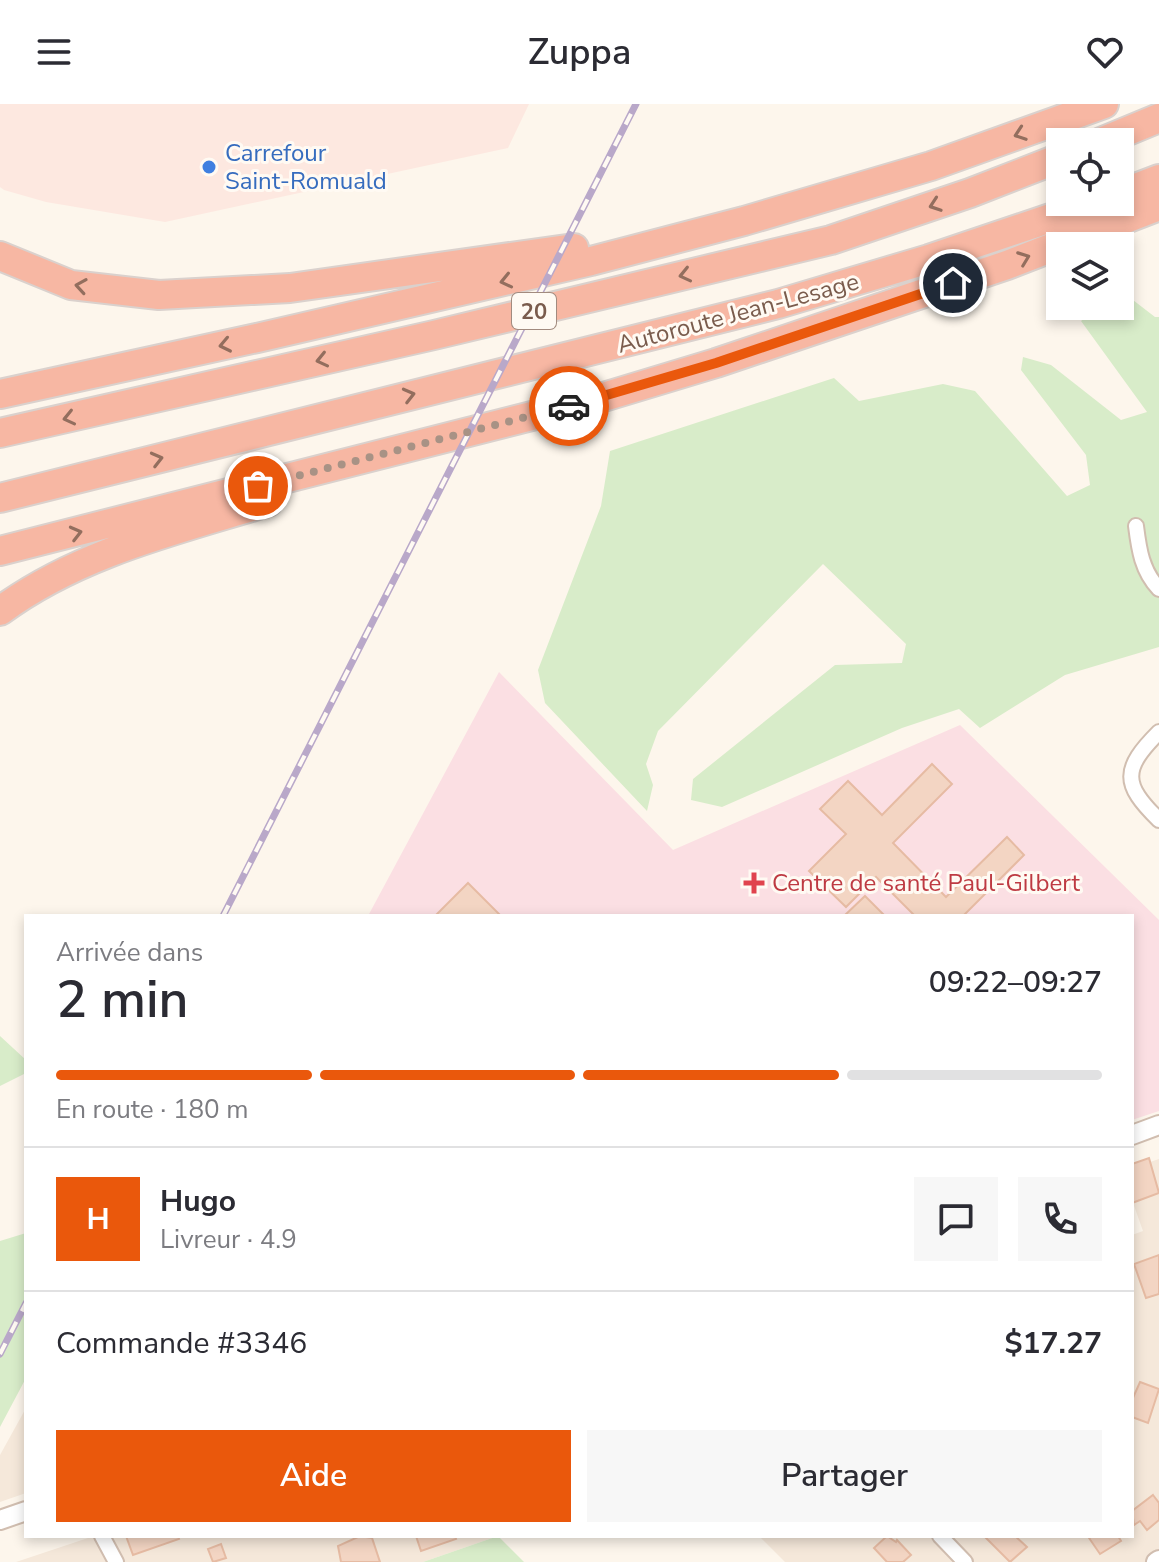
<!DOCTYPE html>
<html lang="fr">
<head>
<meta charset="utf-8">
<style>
	body { margin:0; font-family:"Nunito Sans",sans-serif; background:#f7f7f7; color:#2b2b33; height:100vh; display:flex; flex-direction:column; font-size:30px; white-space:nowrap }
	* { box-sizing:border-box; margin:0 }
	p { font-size:26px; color:#7c7c81 }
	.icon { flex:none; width:44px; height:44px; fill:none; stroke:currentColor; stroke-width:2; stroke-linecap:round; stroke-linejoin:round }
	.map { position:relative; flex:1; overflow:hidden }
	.panel { position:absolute; left:24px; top:810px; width:1110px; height:624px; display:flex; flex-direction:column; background:#fff; border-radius:0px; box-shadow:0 4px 12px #0003 }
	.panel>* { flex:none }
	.fabs { position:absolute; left:1046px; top:24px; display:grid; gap:16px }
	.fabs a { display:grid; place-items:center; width:88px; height:88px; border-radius:0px; background:#fff; box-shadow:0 4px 12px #0003; font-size:40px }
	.pin { position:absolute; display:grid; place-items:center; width:68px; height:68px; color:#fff; margin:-34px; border:4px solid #fff; border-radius:50%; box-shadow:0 2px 8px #0007 }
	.courier { position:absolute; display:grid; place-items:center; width:80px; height:80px; margin:-40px; border:6px solid #ea580c; border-radius:50%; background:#fff; color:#222; box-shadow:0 2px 10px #0007 }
	.headline em { font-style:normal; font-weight:600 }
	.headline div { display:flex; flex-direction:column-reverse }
	.headline { display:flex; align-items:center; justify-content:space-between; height:136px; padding:0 32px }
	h1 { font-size:52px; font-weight:600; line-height:60px }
	.bar { display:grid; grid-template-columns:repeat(4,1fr); gap:12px 8px; align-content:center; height:96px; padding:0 32px }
	.bar i { height:10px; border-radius:6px; background:#e1e1e2 }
	.bar .selected { background:#ea580c }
	.bar p { grid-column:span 4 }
	.line { display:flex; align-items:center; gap:20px; padding:0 32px; border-top:2px solid #e1e1e2 }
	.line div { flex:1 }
	.round { display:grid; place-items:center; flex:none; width:84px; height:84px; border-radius:0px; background:#f7f7f7 }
	.button { display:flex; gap:16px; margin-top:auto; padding:16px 32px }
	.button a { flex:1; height:92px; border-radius:0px; background:#ea580c; color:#fff; font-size:32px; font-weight:600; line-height:92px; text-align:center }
	.button a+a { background:#f7f7f7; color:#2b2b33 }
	header { display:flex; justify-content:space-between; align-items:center; height:104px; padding:0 32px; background:#fff; font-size:36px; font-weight:600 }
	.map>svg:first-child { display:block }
</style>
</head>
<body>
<header><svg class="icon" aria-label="menu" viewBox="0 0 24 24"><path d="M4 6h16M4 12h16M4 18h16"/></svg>Zuppa<svg class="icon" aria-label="heart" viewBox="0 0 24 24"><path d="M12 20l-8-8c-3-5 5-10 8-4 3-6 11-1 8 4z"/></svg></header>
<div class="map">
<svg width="1159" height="1458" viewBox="0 0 1159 1458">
	<rect width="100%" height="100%" fill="#fdf6ec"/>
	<path fill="#f5e8da" d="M1159,1055V1458H785L759,1432H1132V1131L1143,1127L1132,1096V1064Z
		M26,1304V1389L0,1398V1351Z
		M94,1432H498L423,1458H16Z"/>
	<path fill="#fde8e0" d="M0,0H529L508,44L165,118L46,98L4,86L0,83Z"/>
	<path fill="#fbdfe3" d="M499,568L673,746L960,621L1159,816V1007L1132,1016V812H368Z"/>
	<path fill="#d8ecc9" d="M1120,186L1155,213H1159V543L1065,571L980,624L959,605L902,624L722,703L691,696L693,675L835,561L902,559L906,540L823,460L658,627L646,660L653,681L647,707L545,599L538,566L601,402L610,347L834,274L859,297L943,280L975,287L1067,392L1090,381L1086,351L1021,266L1023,253L1051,261L1121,316L1147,308L1081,217L1100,202H1120Z
		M0,932L26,956V969L0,982Z
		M26,1129V1274L0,1323V1137Z
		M498,1432L524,1458H423Z"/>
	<path fill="#f3d5c3" stroke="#e6bba3" stroke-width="2" d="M932,660L952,680L893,739L946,793L1007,733L1024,751L963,812H915L876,773L846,803L809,767L846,730L820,705L848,677L882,711Z
		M468,779L501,812H435Z
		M865,792L885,812H844Z
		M1149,1054L1159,1089L1132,1099V1060Z
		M1159,1151V1190L1146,1194L1134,1160Z
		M1140,1278L1159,1285L1148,1319L1132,1313V1296Z
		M1153,1391L1159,1399V1416L1147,1426L1140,1417L1134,1421L1132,1407Z
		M126,1432H178L179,1435L133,1451Z
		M360,1432L372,1434L380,1458H341L338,1442Z
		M416,1432H455L456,1435L421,1447Z
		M887,1432L896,1438L897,1436L911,1451L903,1458H887L874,1444Z
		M984,1432H1015L1027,1443L1010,1458Z
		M1093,1432H1118L1121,1437L1100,1450L1089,1434Z
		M221,1440L226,1454L213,1458L208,1445Z"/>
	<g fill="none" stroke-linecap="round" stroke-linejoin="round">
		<defs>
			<path id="minor" d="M1136,422C1139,446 1142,467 1159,485
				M1159,628C1122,665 1122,680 1159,716
				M102,1432L116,1458
				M940,1432L965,1458"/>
			<path id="tertiary" d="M1132,1031L1159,1021
				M0,1416L26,1407
				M1156,1458L1159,1456"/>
			<path id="motorway" d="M1101,38L1159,14
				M1120,90L1159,75
				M0,152L71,181L159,191L290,184L574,144
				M0,290L257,234L591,157L744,117L931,62L1104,0
				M0,329L434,231L831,136L970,89L1060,54
				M0,394L778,200L929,155L1098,98
				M0,447L587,298L716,259L1007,161L1159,102
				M0,507C78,449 177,426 268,398"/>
		</defs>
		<use href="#minor" stroke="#d1beb0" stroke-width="18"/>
		<use href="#tertiary" stroke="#d1beb0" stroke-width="22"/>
		<use href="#motorway" stroke="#dad1cd" stroke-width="32"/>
		<use href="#minor" stroke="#fff" stroke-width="14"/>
		<use href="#tertiary" stroke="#fff" stroke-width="18"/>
		<use href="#motorway" stroke="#f7b7a3" stroke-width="28"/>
		<defs>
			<path id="rail" d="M223,812L636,0
				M0,1250L26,1199"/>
		</defs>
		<use href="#rail" stroke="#b9a8c9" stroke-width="7"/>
		<use href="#rail" stroke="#fffaf3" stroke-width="4" stroke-dasharray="12" stroke-linecap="butt"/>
	</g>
	<defs><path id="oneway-chevron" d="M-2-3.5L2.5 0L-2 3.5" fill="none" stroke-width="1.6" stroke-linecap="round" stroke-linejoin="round" transform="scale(2)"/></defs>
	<g stroke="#936e5e">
		<use href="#oneway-chevron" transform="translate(1020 30) rotate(161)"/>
		<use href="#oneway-chevron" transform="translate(935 101) rotate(161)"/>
		<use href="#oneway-chevron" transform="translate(1024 154) rotate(-21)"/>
		<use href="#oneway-chevron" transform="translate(685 171) rotate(167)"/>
		<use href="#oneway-chevron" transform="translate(506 177) rotate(167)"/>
		<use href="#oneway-chevron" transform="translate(81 182) rotate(-171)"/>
		<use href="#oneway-chevron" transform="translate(225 241) rotate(168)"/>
		<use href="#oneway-chevron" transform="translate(322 256) rotate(167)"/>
		<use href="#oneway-chevron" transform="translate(409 291) rotate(-14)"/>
		<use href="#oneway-chevron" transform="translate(69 314) rotate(167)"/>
		<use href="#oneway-chevron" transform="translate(157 355) rotate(-14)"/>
		<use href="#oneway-chevron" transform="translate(76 429) rotate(-14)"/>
	</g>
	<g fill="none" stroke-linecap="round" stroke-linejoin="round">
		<path stroke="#a89285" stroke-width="8" stroke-dasharray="0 14.4" d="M258,382L569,302"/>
		<path stroke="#ea580c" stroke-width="10" d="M569,302L716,259L953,179"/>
	</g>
	<circle fill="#3f7fe0" stroke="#fffaf3" stroke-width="3" cx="209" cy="63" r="8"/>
	<path fill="#e0444e" stroke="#fffaf3" stroke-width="3" d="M750 767h8v8h8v8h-8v8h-8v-8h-8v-8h8z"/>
	<g text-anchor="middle" stroke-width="6" stroke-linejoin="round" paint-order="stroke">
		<rect fill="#fffaf3" stroke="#a28b7f" stroke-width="2" x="512" y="189" width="44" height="36" rx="6"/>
		<g font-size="22" font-weight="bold" fill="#7a5c4d">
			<text x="534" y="215">20</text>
		</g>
		<g font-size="24" fill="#366cbe" stroke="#fffaf3" text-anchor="start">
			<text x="225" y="57">Carrefour<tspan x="225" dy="28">Saint-Romuald</tspan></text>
		</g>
		<g font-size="24" fill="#7a5c4d" stroke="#fffaf3">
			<text transform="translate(738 209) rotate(-15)" y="8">Autoroute Jean-Lesage</text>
		</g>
		<g font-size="24" fill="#be3a42" stroke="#fffaf3" text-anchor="start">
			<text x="772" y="787">Centre de santé Paul-Gilbert</text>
		</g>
	</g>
</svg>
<div class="fabs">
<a><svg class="icon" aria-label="locate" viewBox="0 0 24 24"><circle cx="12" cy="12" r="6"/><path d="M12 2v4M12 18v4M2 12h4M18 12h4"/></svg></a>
<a><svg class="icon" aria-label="layers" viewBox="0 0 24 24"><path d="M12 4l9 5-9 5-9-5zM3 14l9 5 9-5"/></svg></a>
</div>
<div class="pin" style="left:258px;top:382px;background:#ea580c"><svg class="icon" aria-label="bag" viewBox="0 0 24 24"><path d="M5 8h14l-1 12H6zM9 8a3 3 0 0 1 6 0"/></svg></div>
<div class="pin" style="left:953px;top:179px;background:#1f2937"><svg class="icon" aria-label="home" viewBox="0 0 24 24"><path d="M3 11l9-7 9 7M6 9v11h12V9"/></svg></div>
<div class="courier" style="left:569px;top:302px"><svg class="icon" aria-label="car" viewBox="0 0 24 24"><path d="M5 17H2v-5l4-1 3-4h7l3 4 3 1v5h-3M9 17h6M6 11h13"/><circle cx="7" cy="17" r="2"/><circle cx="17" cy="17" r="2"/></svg></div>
<section class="panel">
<div class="headline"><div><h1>2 min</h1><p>Arrivée dans</p></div><em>09:22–09:27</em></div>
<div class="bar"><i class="selected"></i><i class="selected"></i><i class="selected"></i><i></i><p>En route · 180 m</p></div>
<div class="line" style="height:144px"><b class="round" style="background:#ea580c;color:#fff">H</b><div><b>Hugo</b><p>Livreur · 4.9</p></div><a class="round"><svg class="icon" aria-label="chat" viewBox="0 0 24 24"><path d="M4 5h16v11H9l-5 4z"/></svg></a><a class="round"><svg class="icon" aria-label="phone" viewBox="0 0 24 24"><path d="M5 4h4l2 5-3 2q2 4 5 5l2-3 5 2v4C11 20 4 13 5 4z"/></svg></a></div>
<div class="line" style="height:104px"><div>Commande #3346</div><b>$17.27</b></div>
<div class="button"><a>Aide</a><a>Partager</a></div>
</section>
</div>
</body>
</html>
